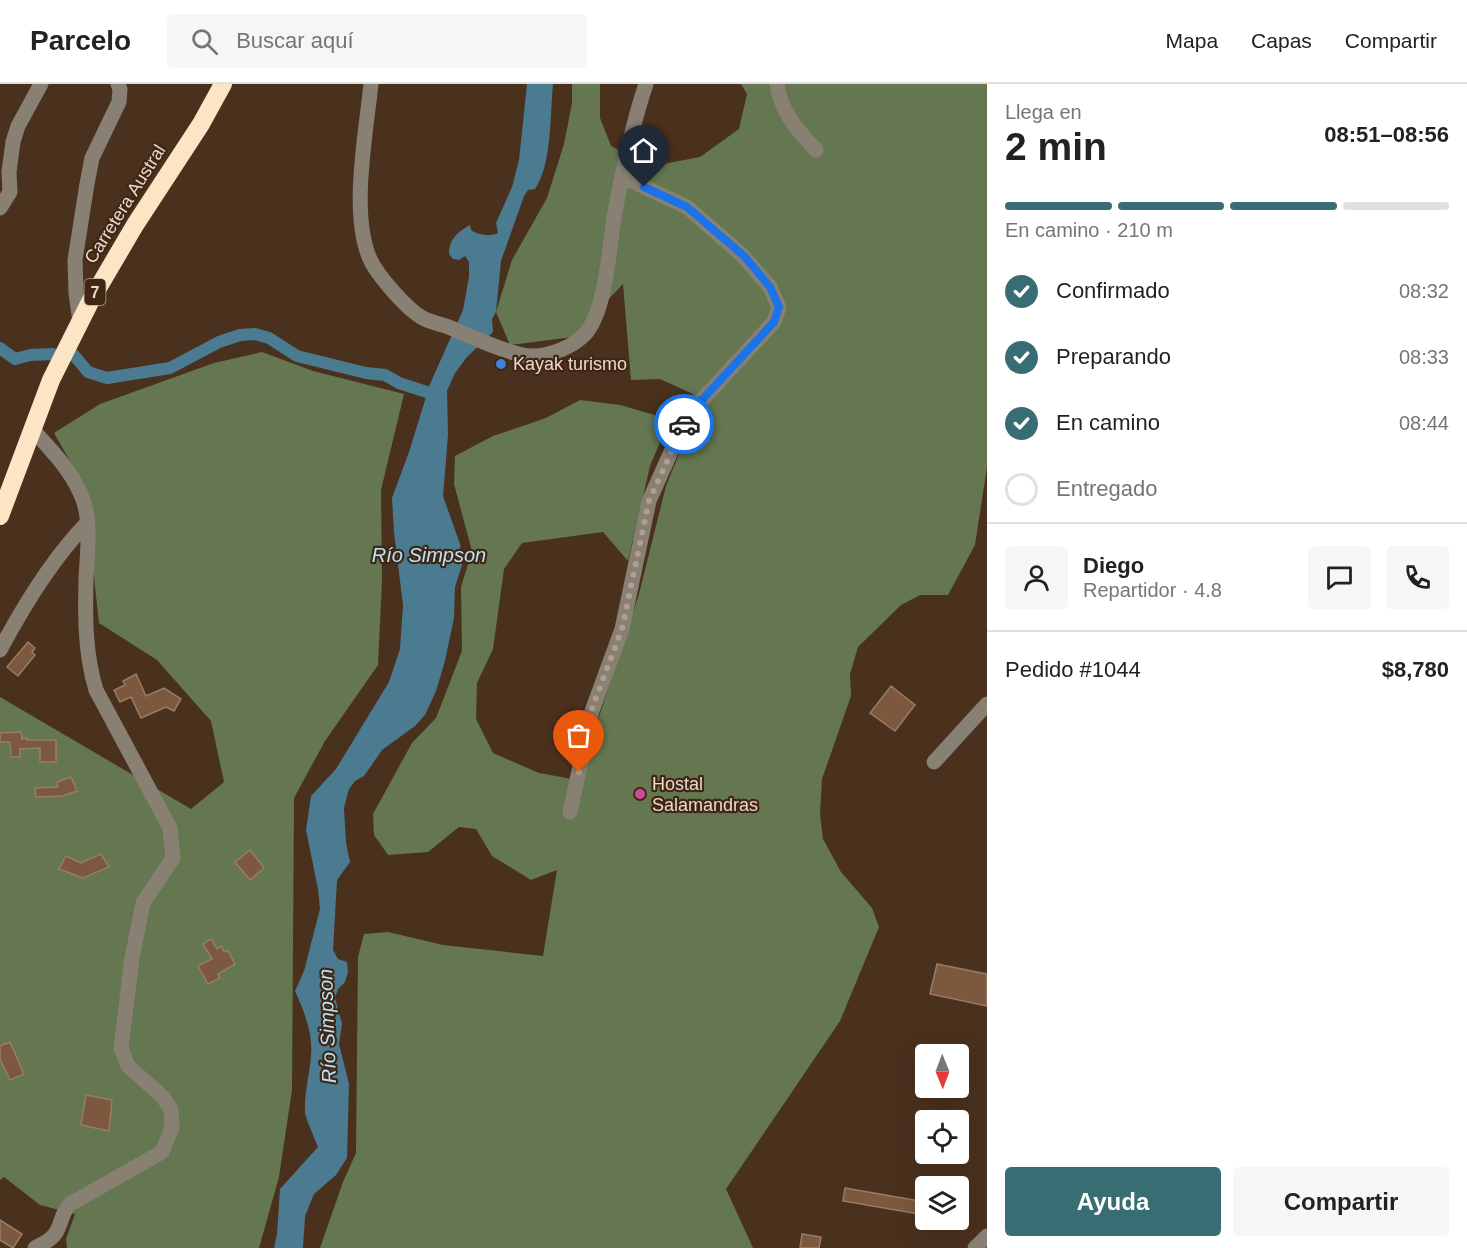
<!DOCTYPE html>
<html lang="es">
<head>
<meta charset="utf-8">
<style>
	body { margin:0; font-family:Helvetica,sans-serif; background:#f6f6f6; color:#222; height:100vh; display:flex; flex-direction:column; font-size:22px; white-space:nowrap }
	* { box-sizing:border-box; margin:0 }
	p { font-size:20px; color:#767676 }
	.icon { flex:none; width:33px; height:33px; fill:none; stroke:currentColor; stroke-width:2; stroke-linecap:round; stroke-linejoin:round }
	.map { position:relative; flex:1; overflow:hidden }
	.drawer { display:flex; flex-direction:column; background:#fff; width:480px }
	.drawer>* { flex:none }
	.needle { width:39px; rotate:179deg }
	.fabs { position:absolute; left:915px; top:960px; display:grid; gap:12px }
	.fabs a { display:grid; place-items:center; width:54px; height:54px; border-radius:6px; background:#fff; box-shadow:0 6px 24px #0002; font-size:30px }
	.pin { position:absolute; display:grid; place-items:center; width:51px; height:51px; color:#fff; margin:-62px -26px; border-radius:50% 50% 50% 0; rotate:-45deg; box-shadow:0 0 6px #0007 }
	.pin .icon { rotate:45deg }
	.courier { position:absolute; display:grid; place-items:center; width:60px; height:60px; margin:-30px; border:4px solid #1a73e8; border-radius:50%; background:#fff; color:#222; box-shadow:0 2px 8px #0007 }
	.head em { font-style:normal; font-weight:600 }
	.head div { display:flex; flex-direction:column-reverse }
	.head { display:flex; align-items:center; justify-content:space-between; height:102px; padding:0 18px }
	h1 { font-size:39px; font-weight:600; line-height:45px }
	.bar { display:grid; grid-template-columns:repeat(4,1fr); gap:9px 6px; align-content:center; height:72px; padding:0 18px }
	.bar i { height:8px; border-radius:4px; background:#e0e0e0 }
	.bar .current { background:#386e73 }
	.bar p { grid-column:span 4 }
	.line { display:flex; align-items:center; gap:15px; padding:0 18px; border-top:2px solid #e0e0e0 }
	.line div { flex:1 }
	.round { display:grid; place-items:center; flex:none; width:63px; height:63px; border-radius:6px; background:#f6f6f6 }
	ol { padding:0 18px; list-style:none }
	li { display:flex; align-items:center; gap:18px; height:66px }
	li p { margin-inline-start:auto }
	li .icon { padding:6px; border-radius:50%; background:#386e73; color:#fff; stroke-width:4 }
	li:last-child { color:#767676 }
	li i { width:33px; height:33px; border:3px solid #e0e0e0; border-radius:50% }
	.primary-button { display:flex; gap:12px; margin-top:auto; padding:12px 18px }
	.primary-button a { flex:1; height:69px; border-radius:6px; background:#386e73; color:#fff; font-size:24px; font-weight:600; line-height:69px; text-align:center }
	.primary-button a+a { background:#f6f6f6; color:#222 }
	header { display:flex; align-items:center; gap:36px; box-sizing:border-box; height:84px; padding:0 30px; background:#fff; border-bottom:2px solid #e0e0e0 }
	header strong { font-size:28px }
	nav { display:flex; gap:33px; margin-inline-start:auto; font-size:21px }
	.search { width:420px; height:54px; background:#f6f6f6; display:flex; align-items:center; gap:15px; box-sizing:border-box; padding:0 21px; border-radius:6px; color:#767676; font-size:22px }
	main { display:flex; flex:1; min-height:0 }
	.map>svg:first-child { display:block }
</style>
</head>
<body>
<header>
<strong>Parcelo</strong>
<div class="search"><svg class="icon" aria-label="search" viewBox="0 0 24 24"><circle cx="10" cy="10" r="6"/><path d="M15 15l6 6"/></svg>Buscar aquí</div>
<nav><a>Mapa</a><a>Capas</a><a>Compartir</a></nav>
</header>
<main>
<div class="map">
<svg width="987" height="1164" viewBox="0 0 987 1164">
	<rect width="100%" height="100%" fill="#4a311e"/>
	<path fill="#657751" d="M572,0H600V34L611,62L653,82L700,73L739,45L747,10L741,0H987V383L975,461L948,511H920L901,521L858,563L850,590L851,612L822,695L820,730L823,755L841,788L872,824L879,843L840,937L726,1105L753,1164H320L343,1098L356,1069L358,873L364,850L388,848L443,861L543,872L557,786L531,796L492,772L476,745L459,743L428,768L388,771L374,751L373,730L412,659L436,634L462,567L461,503L472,467L454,400L455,372L493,352L546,334L580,316L620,321L658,332L664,349L650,382L628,477L603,448L522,459L504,485L493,565L477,599L476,635L493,669L539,689L572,695L591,674L597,639L639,510L666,402L695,331L693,310L660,295L631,296L623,200L573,253L510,261L496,228L512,176L547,114L564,60L572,19Z
		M262,268L313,287L404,310L381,406L382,496L378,581L325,657L294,714L292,1006L279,1093L259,1164H67L66,1155L75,1130L40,1121L4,1093L0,1096V613L191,725L224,698L211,637L157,576L99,539L94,493L91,434L83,400L54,349L100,320L214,279Z"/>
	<path fill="#4b7b90" d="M527,0H553C550,30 552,81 535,105L528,106L524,112L501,177L496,228L492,235L493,248L467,273L455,289L447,307L448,351L443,412L460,460L462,481L455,503L454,534L445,577L436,607L425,631L415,642L382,666L364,692L355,697L349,705L344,724L346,759L350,778L337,796L333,866L338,875L347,878L348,888L345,898L338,905L335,914L342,940L339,960L349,1000L347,1074L336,1091L314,1110L305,1132L303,1164H274L277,1150L280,1105L318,1063C315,1055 305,1033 305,1028C304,1008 310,990 311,971C313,949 304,927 295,907L304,887L320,825L318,805L306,746L311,712L336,685L389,598L400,565L403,521L394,448L392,414L409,368L430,300L463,226L469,193V178L465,172L459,176L453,175L449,170C449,155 458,148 470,141L471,146C478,151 490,153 498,149L496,139L512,103L519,76Z"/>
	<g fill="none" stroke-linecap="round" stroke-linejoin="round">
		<path stroke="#4b7b90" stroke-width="12" d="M0,264L15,275L30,271L53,270
			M73,270L88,288L107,294L170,284L219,258L240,251L255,250L269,254L297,272L366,289L385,291L399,299L439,312"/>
	</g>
	<path fill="#7c593e" stroke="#997c66" stroke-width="1.5" d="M28,558L35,564L32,568L35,571L18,592L7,583Z
		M136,590L146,612L164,604L181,615L174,627L166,623L141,634L131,613L120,618L114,606L125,601L123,597Z
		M891,602L915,621L895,647L870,629Z
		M21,648L22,655L27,654V656H56V678H40V664L20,665V673H11L10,658H0V649Z
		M71,693L77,707L62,712L36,713L35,704L58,703L57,698Z
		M250,766L264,784L250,796L235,778Z
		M101,770L109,783L83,794L59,785L66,772L81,779Z
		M211,855L217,865L221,862L224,868L228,867L235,880L218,890L220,894L208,900L198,882L212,875L203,860Z
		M937,880L987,890V922L930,910Z
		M10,958L24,990L10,996L0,975V962Z
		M86,1011L112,1016L109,1047L81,1041Z
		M845,1104L926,1118L924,1131L843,1117Z
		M0,1136L22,1150L13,1164L0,1156Z
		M802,1150L821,1153L819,1164H800Z"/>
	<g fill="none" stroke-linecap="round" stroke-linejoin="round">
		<path stroke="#898074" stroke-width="15" d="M371,0C366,49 350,131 370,175C377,191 406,224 421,233C429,238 441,240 451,244C470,252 512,272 532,272C550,272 573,263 585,250C607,226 609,160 615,128C623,85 632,41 646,0
			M777,0C780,27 798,47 816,66
			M0,124L10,108L9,88L13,58L18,42L41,0
			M80,238L76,209L75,176L87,100L92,74L119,18L120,5L118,0
			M33,346C52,367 71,386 82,413C92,437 87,470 86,495C85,533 85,570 96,606L170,744L173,774L143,819L132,874L121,964L128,982L163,1013L171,1026L172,1043L162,1068L70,1120C61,1129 62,1140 55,1150C50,1157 42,1160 35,1164
			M0,566C24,521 52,475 87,439
			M934,678L987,620
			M570,728L592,627L622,545L649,417L687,332L774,238L779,223L770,203L743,172L687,123L623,93
			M975,1164L987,1152"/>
		<path stroke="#fbe5c5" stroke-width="18" d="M0,432L51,296L91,216L135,141L201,40L223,0"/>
	</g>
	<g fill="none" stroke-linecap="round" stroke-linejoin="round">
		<path stroke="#b29e90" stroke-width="6" stroke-dasharray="0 10.8" d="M579,688L591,627L622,545L649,417L684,340"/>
		<path stroke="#1a73e8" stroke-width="8" d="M644,103L687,123L744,172L770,203L779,223L774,238L687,332L684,340"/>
	</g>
	<circle fill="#3f7fe0" stroke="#402714" stroke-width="2" cx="501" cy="280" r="6"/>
	<circle fill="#d1479c" stroke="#402714" stroke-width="2" cx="640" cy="710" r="6"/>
	<g text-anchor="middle" stroke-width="4.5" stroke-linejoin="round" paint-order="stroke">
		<rect fill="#402714" stroke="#b7a496" stroke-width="1.5" x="84.5" y="195" width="21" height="26" rx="4.5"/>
		<g font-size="16" font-weight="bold" fill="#ead9ce">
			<text x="95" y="214">7</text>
		</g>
		<g font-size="18" fill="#ead9ce" stroke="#402714">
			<text transform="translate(125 120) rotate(-58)" y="6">Carretera Austral</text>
		</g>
		<g font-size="18" fill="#ead9ce" stroke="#402714" text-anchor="start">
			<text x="513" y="286">Kayak turismo</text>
			<text x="652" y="706">Hostal<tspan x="652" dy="21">Salamandras</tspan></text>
		</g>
		<g font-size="20" font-style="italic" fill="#b7e4f9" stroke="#402714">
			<text x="429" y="478">Río Simpson</text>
			<text transform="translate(327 942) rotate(-92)" y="7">Río Simpson</text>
		</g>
	</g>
</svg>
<div class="fabs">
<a><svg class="needle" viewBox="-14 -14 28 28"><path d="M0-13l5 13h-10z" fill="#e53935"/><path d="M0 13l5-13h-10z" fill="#767676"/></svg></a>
<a><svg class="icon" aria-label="locate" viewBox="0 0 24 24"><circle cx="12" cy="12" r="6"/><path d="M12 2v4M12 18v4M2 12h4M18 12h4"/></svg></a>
<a><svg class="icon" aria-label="layers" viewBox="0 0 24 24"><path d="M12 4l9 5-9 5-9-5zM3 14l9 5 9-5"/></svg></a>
</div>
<div class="pin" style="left:579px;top:688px;background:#ea580c"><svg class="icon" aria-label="bag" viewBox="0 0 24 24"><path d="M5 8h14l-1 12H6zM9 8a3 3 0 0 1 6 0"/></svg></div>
<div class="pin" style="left:644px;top:103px;background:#1f2937"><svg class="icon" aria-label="home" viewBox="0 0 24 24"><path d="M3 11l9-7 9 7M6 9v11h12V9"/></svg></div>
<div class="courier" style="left:684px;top:340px"><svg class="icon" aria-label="car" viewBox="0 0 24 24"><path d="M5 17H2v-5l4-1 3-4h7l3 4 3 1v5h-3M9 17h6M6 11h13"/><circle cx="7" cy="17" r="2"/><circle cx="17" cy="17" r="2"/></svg></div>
</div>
<section class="drawer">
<div class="head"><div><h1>2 min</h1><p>Llega en</p></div><em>08:51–08:56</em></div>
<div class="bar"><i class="current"></i><i class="current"></i><i class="current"></i><i></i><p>En camino · 210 m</p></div>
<ol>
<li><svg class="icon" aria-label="check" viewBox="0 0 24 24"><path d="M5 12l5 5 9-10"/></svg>Confirmado<p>08:32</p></li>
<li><svg class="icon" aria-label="check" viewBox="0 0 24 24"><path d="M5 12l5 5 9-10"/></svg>Preparando<p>08:33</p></li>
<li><svg class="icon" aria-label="check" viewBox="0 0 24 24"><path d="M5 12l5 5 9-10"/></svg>En camino<p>08:44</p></li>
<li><i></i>Entregado</li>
</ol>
<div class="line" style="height:108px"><a class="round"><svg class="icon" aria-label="person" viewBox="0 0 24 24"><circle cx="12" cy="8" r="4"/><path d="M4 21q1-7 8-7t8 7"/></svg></a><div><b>Diego</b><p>Repartidor · 4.8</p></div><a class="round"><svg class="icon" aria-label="chat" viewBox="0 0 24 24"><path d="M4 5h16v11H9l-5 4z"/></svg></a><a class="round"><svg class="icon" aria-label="phone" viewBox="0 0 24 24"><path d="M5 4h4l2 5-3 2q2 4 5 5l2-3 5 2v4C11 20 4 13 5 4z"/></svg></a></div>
<div class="line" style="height:78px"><div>Pedido #1044</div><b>$8,780</b></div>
<div class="primary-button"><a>Ayuda</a><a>Compartir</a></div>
</section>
</main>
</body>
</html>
